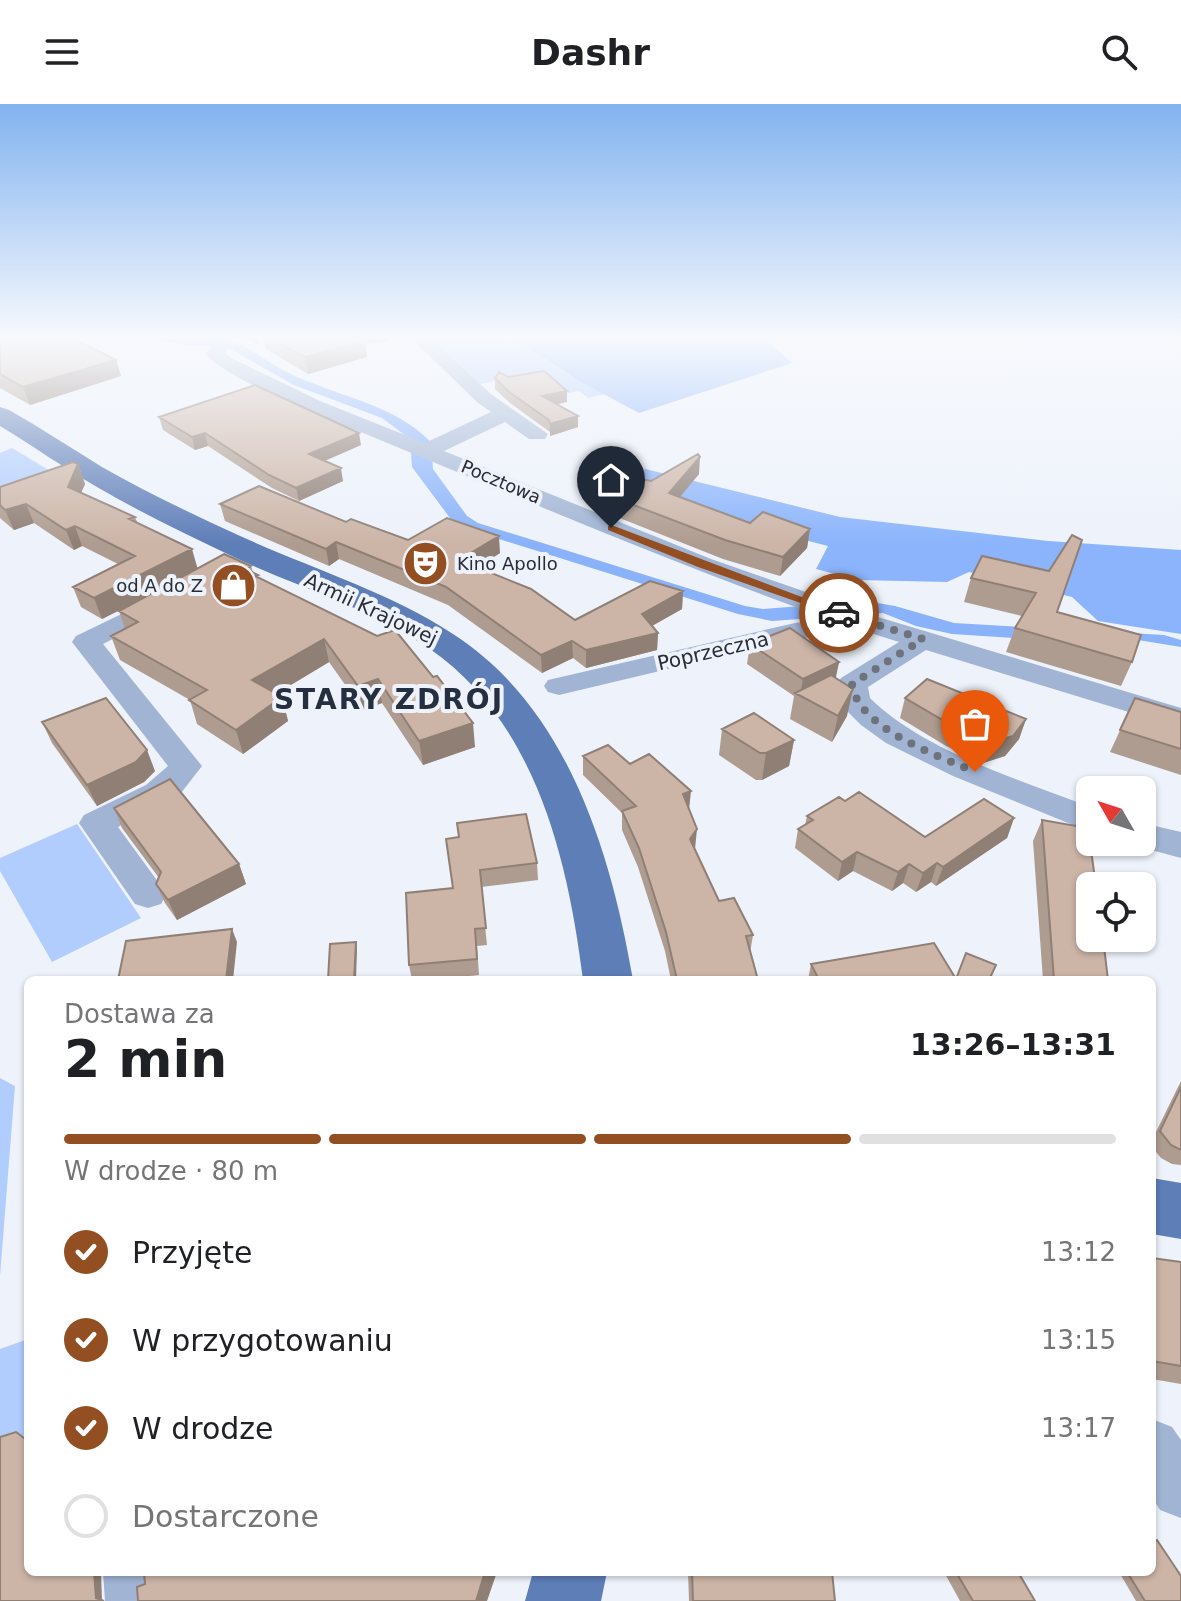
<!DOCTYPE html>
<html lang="pl">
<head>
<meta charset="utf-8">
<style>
	body { margin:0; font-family:"DejaVu Sans",sans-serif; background:#f2f2f2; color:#202124; height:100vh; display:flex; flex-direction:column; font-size:30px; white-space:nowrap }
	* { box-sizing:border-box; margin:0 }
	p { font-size:26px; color:#757577 }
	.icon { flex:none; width:44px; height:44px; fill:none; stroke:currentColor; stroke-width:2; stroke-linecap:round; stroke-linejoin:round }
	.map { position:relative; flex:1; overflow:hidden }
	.details { position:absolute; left:24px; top:872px; width:1132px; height:600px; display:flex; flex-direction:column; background:#fff; border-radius:12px; box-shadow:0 2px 6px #0004 }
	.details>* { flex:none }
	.needle { width:52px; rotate:309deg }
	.tools { position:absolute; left:1076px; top:672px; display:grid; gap:16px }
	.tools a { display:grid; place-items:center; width:80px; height:80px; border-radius:12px; background:#fff; box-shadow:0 2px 6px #0004; font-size:40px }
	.pin { position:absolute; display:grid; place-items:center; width:68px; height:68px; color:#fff; margin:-82px -34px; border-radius:50% 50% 50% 0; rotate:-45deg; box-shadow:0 0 8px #0007 }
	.pin .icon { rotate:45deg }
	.courier { position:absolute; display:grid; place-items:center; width:80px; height:80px; margin:-40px; border:6px solid #934f21; border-radius:50%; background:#fff; color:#222; box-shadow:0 2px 10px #0007 }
	.overview em { font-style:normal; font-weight:700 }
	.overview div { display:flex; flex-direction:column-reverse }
	.overview { display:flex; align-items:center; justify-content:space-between; height:136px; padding:0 40px }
	h1 { font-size:52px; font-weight:700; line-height:60px }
	.bar { display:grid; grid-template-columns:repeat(4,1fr); gap:12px 8px; align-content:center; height:96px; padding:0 40px }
	.bar i { height:10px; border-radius:6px; background:#e0e0e0 }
	.bar .on { background:#934f21 }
	.bar p { grid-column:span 4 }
	ol { padding:0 40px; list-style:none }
	li { display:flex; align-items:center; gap:24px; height:88px }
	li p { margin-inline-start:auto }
	li .icon { padding:8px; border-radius:50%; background:#934f21; color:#fff; stroke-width:4 }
	li:last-child { color:#757577 }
	li i { width:44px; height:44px; border:4px solid #e0e0e0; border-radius:50% }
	header { display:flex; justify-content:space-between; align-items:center; height:104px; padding:0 40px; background:#fff; font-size:36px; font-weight:700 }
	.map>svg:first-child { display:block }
</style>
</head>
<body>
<header><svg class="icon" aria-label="menu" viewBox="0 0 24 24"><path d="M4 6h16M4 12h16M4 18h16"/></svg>Dashr<svg class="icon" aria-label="search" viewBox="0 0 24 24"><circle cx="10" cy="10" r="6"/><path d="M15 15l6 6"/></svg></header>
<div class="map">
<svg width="1181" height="1497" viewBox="0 0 1181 1497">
	<rect width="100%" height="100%" fill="#edf2fb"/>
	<path fill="#b1cdfe" d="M424,231H509L604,290L588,294L579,287L569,289L518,272L480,280Z
		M12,344L62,374L0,396V349Z
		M77,720L141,814L52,858L0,767V754Z
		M0,974L15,982L0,1172Z
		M28,1235V1330L0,1340V1245Z"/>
	<path fill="#8bb4fc" d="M509,231H771L767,236L792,259L639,309L583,279Z
		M617,358L840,413L1048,437L1181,446V530L1098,517L1072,493L969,468L947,478L858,476L816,465L828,442L617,388Z"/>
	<path fill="#89b2fa" d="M124,231C151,231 210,232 235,239C253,244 266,258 283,266C332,292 392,298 431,338L433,365L467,412L478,419L745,502L763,505L866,497L895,502L954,519L1164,531L1181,536V543L1138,536L1077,538L952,530L916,522L883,509L772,517L738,510L464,424L450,414L412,363L410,335L382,314L294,281L225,242L187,241Z"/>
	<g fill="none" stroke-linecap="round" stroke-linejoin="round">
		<path fill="#a1b4d4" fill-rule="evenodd" d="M217,231H235L225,249L231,254L320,297L425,339L491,308L477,298L408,231H427L491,290L548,330L545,335H529L505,318L444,347L711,455L878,513L1181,604V624L926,546L868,583L870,594C925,648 1019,675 1090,703V728L953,672L886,639L861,621L845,605L839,594L837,580L841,574L899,538L864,527L795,535L559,591L548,588L544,582L548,576L795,519L829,515C675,460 524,396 373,333C338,319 226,276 206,250Z
			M167,488L177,490L181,496L177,502L103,540L202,662L181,689L118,723L167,790L161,800L148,804L135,800L79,719L84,711L146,681L168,662L72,538L76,532Z
			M1142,719L1181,728V754L1129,740L1142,738Z
			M1152,1315L1172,1323L1181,1336V1414L1160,1406L1152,1393Z
			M103,1468H165L167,1497H105Z"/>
		<path fill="#5e7eb8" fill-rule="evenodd" d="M0,303L9,306C41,324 71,344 102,363C146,388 192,410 238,431C309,464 388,487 453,530C568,604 611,749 633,876H583C568,755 536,619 430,545C372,505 301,484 238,455C190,432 143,410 97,383C64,364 33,342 0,322Z
			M1152,1074L1181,1079V1135L1152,1130Z
			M533,1468H607L601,1497H525Z"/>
	</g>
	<path fill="#af9c90" d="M0,231L116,256L121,272L30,301L0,284Z
		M240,231H257L260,242Z
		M263,231H388L389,237L365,240L367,253L308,270L266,245Z
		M508,273L567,287V298L558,300L578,323L550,332V328L510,299L495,285V274Z
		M159,313L361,341L325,357L343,377L299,397L272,384L208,342L195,346L163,326Z
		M78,360L85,380L81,389L135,413L138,420L197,464L251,462L253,468L259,474L475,643L423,661L382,599L363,606L329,558L276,590L282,593L288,617L243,650L197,620L190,596L120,556L111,532L125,525L119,507L144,494L102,515L81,503L73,483L118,460L82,442L74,446L34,419L14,426L0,414V383Z
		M699,370L680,393L750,419L810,425L807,444L780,472L723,455L602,407V389L651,377Z
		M220,400L346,418L408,436L500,449L477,464L575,516L683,487L682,505L652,522L658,529L657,546L586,564L573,554L542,569L448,501L339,455L329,462L225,417Z
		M1049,467L1057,508L1132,558L1121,582L1006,548L1015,524L1022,512L964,498L971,474Z
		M750,540L839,558L835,574L847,612L832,638L790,615L794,592L747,560Z
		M905,594L1026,615L1019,635L1005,652L983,659L946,642L900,614Z
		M1135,594L1181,608V671L1110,648Z
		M42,618L155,667L144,678L97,702L52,639Z
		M722,625L794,636L789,662L762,676H756L719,651Z
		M583,652L630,660L689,706L694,745L719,797L753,831L750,849L758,876H671L665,847L638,763L622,726V709L583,671Z
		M845,697L925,733L1014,714L1007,734L936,782L931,778L916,788L903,779L892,787L853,767L838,777L795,744L798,725L805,721L807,712Z
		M114,704L239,760L246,780L177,816L165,799L156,780L159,774L122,724Z
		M1042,716L1108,876H1043L1033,737Z
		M446,735L537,759L538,776L481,783L487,841L477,842L479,871L432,876H412L409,861L453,784Z
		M811,860L956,875L989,876H808Z
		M1181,977V1061L1172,1060L1161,1054L1152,1043V1036Z
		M1152,1154L1181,1158V1280L1152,1275Z
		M688,1468H832L835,1497H689Z
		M944,1468H1018L1035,1497H960Z
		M1119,1468H1152L1181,1497H1136Z"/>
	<path fill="#8f7f75" d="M345,231H388L389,237L365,240L367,253L308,270L305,253Z
		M116,256L121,272L30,301L23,283Z
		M567,287V298L543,303L542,292Z
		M578,312V323L550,332V320Z
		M205,329L208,342L195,346L192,333Z
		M359,329L361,341L312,362L309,350Z
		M700,353L699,370L668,407L669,389Z
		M78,360L85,380L75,402L68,383Z
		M341,364L343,377L299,397L296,384Z
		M26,400L34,419L14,426L5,406Z
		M75,422L82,442L74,446L66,426Z
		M810,425L807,444L780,472L783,453Z
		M499,432L500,449L461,474L459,456Z
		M336,438L339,455L329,462L326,445Z
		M192,445L198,466L102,515L94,494Z
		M683,487L682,505L641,528L642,510Z
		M658,529L657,546L586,564V546Z
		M324,535L329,558L259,600L252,576Z
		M572,537L573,554L542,569L541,551Z
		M839,558L835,578L800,592L803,575Z
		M378,575L382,599L363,606L358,582Z
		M853,585L847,612L832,638L838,612Z
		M282,593L288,617L243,650L236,626Z
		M1026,615L1019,635L1005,652L983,659L990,638Z
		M473,619L475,643L423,661L419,637Z
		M794,636L789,662L762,676L766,649Z
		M147,646L155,667L144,678L97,702L87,681Z
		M691,687L689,706L683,690Z
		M1014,714L1007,734L936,782L943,763Z
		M697,725L695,745L688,755L690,735Z
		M857,748L853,767L838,777L842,758Z
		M937,759L931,778L916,788L923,769Z
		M239,760L246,780L177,816L168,796Z
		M909,760L903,779L892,787L898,768Z
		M232,825L237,838L233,876H226Z
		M356,838L357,845L356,876H354Z
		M94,1468H101L102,1497L96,1494Z
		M485,1468H497L487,1497H476Z"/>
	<path fill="#ccb5a7" stroke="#8f7f75" stroke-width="2" d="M0,231H66L116,256L23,283L0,270Z
		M265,231H352L365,237L305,253Z
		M544,267L567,287L542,292L578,312L550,320L549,316L509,288L495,274L499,268L508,273Z
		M255,281L359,329L309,350L341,364L296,384L269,371L205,329L192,333L159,313Z
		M698,350L700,353L669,389L750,419L763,408L810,425L783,453L725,436L602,389L608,369L651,377Z
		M73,358L78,360L68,383L135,413L129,415L192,445L94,494L73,483L135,452L75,422L66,426L26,400L5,406L0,401V383Z
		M259,382L346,418L351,415L408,436L447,414L499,432L459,456L531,485L575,516L650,477L683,487L642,510L658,529L586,546L572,537L541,551L446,483L336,438L326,445L220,400Z
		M1072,431L1082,436L1057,508L1141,531L1132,558L1015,524L1036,489L971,474L982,452L1049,467Z
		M224,450L251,462L246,465L258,471L255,472L377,532L395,526L433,573L437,572L473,619L419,637L378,575L358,582L324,535L252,576L282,593L236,626L189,596L207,586L111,532L138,518L119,507Z
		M790,524L839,558L803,575L750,540Z
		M831,571L853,585L838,612L795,589Z
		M927,575L1026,615L1013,632L990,638L953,622L905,594Z
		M106,594L147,646L136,658L87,681L42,618Z
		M1135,594L1181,608V645L1120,626Z
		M754,609L794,636L766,649H760L722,625Z
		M608,641L630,660L649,650L691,687L683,690L697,725L690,735L719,797L734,794L753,831L746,832L758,876H677L666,828L639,744L622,707L636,702L583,652Z
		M170,675L239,760L168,796L156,780L161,768L114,704Z
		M859,688L925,733L984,695L1014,714L943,763L937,759L923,769L909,760L898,768L857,748L842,758L798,725L813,716L807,712L839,693L845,697Z
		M526,710L537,759L480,766L486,824L475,825L477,855L409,861L406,789L453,784L446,735L459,733L457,719Z
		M1042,716L1088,724L1096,782H1090V834H1103L1108,876H1054Z
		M232,825L226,876H118L126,837Z
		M356,838L354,876H328L330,840Z
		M934,839L956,875L966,849L996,861L989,876H819L811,860Z
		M1181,983V1046L1171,1041L1160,1027Z
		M1152,1154L1181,1158V1262L1152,1257Z
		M16,1328L28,1337V1468H94L96,1494L104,1497H0V1333Z
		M1157,1436L1181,1472V1497H1145L1127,1468H1152V1439Z
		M144,1468H485L476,1497H138L137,1483L145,1480Z
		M692,1468H832L835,1497H693Z
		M956,1468H1018L1035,1497H973Z"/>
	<linearGradient id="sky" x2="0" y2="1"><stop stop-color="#82b3ef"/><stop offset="0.53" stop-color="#f7f9fd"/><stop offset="1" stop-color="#f7f9fd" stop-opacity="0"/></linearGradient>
	<rect width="1181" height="440" fill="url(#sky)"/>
	<path fill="#934f21" d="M608,422H614L844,509L835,511L698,463L608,426Z"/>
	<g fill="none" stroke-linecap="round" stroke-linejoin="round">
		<path stroke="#6e737b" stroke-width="8" stroke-dasharray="0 14.4" d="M839,509L923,535L852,580C858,625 938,651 975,668"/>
	</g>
	<defs>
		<symbol id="theatre-disc" viewBox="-11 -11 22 22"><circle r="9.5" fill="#934f21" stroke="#edf2fb"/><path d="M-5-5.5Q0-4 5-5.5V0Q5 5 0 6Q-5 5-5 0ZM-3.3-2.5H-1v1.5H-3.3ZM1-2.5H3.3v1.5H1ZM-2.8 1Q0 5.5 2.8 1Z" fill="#fff"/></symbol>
		<symbol id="shop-disc" viewBox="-11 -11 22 22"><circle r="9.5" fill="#934f21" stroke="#edf2fb"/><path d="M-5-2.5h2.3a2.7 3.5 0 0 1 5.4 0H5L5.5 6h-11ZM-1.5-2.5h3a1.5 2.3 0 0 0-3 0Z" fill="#fff"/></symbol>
	</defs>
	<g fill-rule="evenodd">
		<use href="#theatre-disc" x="400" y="434" width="51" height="51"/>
		<use href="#shop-disc" x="208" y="456" width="51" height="51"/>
	</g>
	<g text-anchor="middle" stroke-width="8" stroke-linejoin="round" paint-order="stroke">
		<g font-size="18" fill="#292e36" stroke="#edf2fb">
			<text transform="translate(501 378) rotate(23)" y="6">Pocztowa</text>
		</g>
		<g font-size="18" fill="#292e36" stroke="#edf2fb" text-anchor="start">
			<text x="457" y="466">Kino Apollo</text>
			<text x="203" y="488" text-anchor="end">od A do Z</text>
		</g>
		<g font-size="20" fill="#292e36" stroke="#edf2fb">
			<text transform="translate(371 505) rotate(25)" y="7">Armii Krajowej</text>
			<text transform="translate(713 547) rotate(-13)" y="7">Poprzeczna</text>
		</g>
		<g font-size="28" font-weight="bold" letter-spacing="2" fill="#252f3f" stroke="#edf2fb">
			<text x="389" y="605">STARY ZDRÓJ</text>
		</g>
	</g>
</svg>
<div class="tools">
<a><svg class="needle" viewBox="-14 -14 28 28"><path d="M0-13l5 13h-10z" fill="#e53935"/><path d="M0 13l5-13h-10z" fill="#757577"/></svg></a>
<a><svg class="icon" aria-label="locate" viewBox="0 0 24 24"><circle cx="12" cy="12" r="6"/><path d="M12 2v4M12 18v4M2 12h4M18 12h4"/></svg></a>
</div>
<div class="pin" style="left:975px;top:668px;background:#ea580c"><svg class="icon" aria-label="bag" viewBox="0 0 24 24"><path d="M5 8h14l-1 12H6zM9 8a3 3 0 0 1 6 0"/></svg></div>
<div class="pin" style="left:611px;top:424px;background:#1f2937"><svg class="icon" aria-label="home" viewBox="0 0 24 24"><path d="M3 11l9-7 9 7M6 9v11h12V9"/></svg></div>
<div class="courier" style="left:839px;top:509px"><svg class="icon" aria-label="car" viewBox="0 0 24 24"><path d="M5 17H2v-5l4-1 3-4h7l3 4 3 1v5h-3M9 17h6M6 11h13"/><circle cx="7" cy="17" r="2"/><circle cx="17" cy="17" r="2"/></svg></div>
<section class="details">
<div class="overview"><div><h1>2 min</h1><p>Dostawa za</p></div><em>13:26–13:31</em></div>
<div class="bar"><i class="on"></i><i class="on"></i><i class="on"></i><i></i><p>W drodze · 80 m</p></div>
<ol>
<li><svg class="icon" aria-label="check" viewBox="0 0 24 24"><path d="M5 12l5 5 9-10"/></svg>Przyjęte<p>13:12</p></li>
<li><svg class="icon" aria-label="check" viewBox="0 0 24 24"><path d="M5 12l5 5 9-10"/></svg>W przygotowaniu<p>13:15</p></li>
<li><svg class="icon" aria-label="check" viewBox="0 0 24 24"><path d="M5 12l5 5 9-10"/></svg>W drodze<p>13:17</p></li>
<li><i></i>Dostarczone</li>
</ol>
</section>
</div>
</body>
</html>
